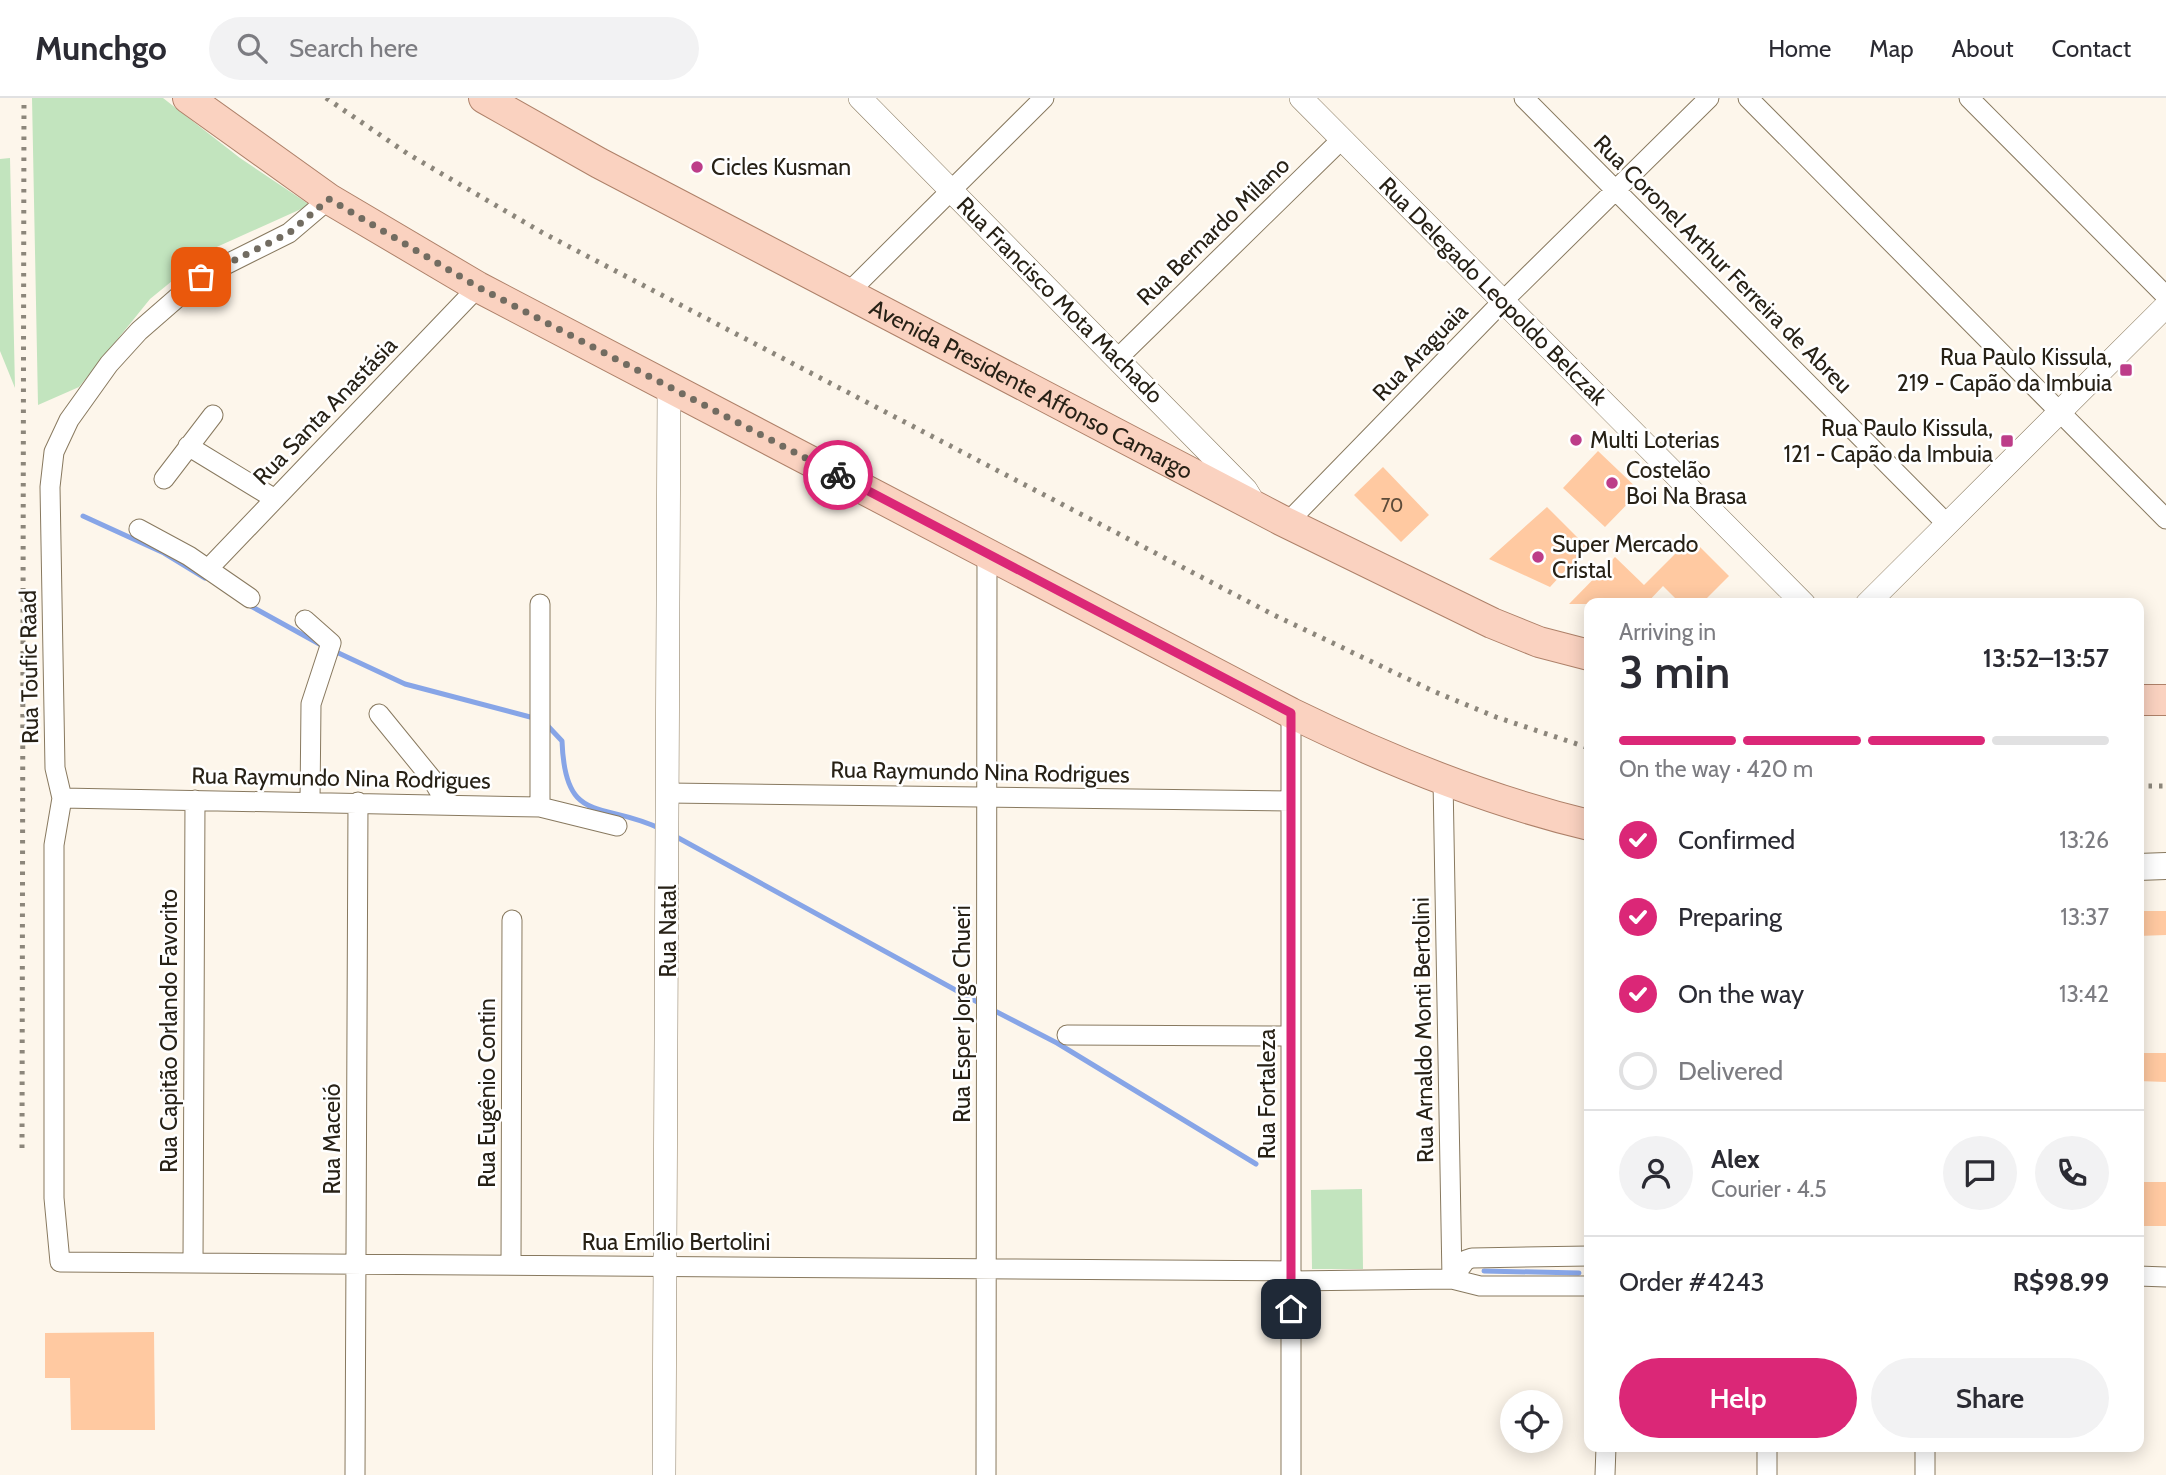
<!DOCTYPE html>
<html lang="en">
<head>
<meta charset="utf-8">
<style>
	body { margin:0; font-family:Cabin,sans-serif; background:#f2f2f3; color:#2b2b33; height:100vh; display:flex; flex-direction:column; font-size:26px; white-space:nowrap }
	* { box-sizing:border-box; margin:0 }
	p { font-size:23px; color:#7c7c81 }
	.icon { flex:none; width:38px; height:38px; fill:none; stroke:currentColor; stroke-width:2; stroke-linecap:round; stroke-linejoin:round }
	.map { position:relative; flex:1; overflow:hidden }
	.side { position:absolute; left:1584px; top:500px; width:560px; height:854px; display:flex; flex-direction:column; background:#fff; border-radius:14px; box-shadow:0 4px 18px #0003 }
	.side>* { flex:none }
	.controls { position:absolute; left:1500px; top:1292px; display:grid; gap:14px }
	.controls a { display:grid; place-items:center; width:63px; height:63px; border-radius:50%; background:#fff; box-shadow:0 4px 18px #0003; font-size:35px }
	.pin { position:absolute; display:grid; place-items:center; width:60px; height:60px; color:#fff; margin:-30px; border-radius:14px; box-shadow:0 4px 10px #0006 }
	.courier { position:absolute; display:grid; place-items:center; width:70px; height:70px; margin:-35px; border:5px solid #db2777; border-radius:50%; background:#fff; color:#222; box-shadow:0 2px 9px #0007 }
	.head em { font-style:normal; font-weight:600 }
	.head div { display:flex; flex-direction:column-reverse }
	.head { display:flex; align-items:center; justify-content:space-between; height:119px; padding:0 35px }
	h1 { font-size:46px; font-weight:600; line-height:52px }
	.bar { display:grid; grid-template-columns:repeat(4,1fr); gap:10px 7px; align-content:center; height:84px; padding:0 35px }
	.bar i { height:9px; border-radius:5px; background:#e1e1e2 }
	.bar .selected { background:#db2777 }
	.bar p { grid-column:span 4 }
	.line { display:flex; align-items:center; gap:18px; padding:0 35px; border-top:2px solid #e1e1e2 }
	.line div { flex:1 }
	.round { display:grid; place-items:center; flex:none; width:74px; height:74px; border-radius:37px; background:#f2f2f3 }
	ol { padding:0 35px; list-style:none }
	li { display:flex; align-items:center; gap:21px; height:77px }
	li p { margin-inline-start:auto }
	li .icon { padding:7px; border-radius:50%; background:#db2777; color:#fff; stroke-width:4 }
	li:last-child { color:#7c7c81 }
	li i { width:38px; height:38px; border:4px solid #e1e1e2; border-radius:50% }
	.button { display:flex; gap:14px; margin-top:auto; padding:14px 35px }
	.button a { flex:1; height:80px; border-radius:42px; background:#db2777; color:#fff; font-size:28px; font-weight:600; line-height:80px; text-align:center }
	.button a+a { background:#f2f2f3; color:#2b2b33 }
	header { display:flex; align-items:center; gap:42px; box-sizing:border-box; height:98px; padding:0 35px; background:#fff; border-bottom:2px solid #e1e1e2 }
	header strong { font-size:33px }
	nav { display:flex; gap:38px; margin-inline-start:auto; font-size:24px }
	.search { width:490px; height:63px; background:#f2f2f3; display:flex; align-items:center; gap:18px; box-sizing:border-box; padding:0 24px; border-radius:38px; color:#7c7c81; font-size:26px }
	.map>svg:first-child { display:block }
</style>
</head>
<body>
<header>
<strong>Munchgo</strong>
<div class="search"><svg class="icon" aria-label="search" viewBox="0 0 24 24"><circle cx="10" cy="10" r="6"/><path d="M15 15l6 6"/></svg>Search here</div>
<nav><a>Home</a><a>Map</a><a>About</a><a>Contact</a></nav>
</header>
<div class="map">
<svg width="2166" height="1377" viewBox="0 0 2166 1377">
	<rect width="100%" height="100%" fill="#fdf6eb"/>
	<path fill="#c2e4be" d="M32,0H163L240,60L310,107L210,152L150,201L79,289L38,307Z
		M10,60L15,290L0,253V61Z
		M1362,1091L1363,1171H1312L1311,1092Z"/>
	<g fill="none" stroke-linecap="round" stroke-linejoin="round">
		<path stroke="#87a5e7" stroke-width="5" d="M83,418L164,455L205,480
			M249,507L323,548
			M332,552L405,586L534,620
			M546,626L562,643C565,729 602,702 661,731
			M673,737L981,906
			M993,912L1057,945L1256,1066
			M1484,1173L1579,1175"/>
	</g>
	<path fill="#ffc9a1" d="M1598,353L1640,393L1605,429L1563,390Z
		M1383,369L1429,417L1401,444L1354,397Z
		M1547,409L1587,449L1550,489L1489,461Z
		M1691,440L1729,478L1701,506H1681L1663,488L1646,506H1569L1615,459L1644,487Z
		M2138,813H2166V837L2138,838Z
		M2138,955H2166V984L2138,983Z
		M2141,1084H2166V1128H2141Z
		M154,1234L155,1332H71L70,1280H45V1235Z"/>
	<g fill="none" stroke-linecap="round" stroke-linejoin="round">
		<defs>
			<path id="minor" d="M1524,0L1947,426
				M1748,0L2166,421
				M1969,0L2166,198
				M329,101L289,135L201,179L139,233L109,266L69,322L54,354L50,389L55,670L62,700L54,747V1100L60,1164L1291,1173
				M849,194L1044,0
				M1119,259L1342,41
				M188,348L275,401
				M164,381L213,317
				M1287,425L1503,203L1709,0
				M139,431L189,458L250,500
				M208,471L478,189
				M305,522L331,545L311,606L310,704
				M379,616L432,681L447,706
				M1443,682L1452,1181
				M668,695L1291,703
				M62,700L540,709L617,728
				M540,709V506
				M1067,937L1291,938
				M193,1165L195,702
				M511,1167L512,822
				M2138,1178L2166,1179
				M1452,1181L1466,1162L1472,1160L1589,1158
				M1291,1183L1452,1181L1480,1188H1589
				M1925,1349V1377
				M355,1377L358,704
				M986,1377L987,455
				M1291,1377V615
				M1605,1377L1606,1349
				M1767,1377V1349"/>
			<path id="tertiary" d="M860,0L1246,392L1254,405
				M1301,0L1804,506
				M1867,506L2166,208
				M664,1377L669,288"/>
			<path id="secondary" d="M2138,769L2166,768"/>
			<g id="primary">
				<path d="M188,0L329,101L478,189L1291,615C1387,662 1485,702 1589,727"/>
				<path id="s1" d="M484,0L599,65L1281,422L1492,525L1539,544L1589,557"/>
				<path d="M2138,602H2166"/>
			</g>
		</defs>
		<use href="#minor" stroke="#88795f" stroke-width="21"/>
		<use href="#tertiary" stroke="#88795f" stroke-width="24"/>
		<use href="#secondary" stroke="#88795f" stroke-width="28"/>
		<use href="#primary" stroke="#ae8169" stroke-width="32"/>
		<use href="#minor" stroke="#fff" stroke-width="19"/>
		<use href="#tertiary" stroke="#fff" stroke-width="23"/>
		<use href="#secondary" stroke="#fff" stroke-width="26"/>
		<use href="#primary" stroke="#fad2c0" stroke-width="30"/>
		<path stroke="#8c867b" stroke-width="5" stroke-dasharray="3.5 7" stroke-linecap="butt" d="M326,0L408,56L543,135L1272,516L1433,593L1496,619L1589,650
			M2138,688H2166
			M22,1050L24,0"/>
	</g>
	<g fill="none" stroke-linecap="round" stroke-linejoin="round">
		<path stroke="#726c61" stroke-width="7" stroke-dasharray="0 12.6" d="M201,179L289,135L329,101L478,189L838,377"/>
		<path stroke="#db2777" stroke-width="9" d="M838,377L1291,615V1211"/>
	</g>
	<g fill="#bd3d89" stroke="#fff" stroke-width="2.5">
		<circle cx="697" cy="69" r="7"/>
		<rect x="2119" y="265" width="14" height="14" rx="3.5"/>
		<circle cx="1576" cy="342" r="7"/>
		<rect x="2000" y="336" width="14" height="14" rx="3.5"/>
		<circle cx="1612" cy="385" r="7"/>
		<circle cx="1538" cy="459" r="7"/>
	</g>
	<g text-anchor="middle" stroke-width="5" stroke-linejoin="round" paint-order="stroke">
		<g font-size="19" fill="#5d4b39">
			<text x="1392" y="414">70</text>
		</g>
		<g font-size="23" fill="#272116" stroke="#fff" text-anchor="start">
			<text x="711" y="77">Cicles Kusman</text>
			<text x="2112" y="267" text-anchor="end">Rua Paulo Kissula,<tspan x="2112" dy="26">219 - Capão da Imbuia</tspan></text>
			<text x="1993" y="338" text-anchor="end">Rua Paulo Kissula,<tspan x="1993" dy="26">121 - Capão da Imbuia</tspan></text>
			<text x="1590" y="350">Multi Loterias</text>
			<text x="1626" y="380">Costelão<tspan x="1626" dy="26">Boi Na Brasa</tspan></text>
			<text x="1552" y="454">Super Mercado<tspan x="1552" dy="26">Cristal</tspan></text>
		</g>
		<g font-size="23" fill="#272116" stroke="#fff">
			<text transform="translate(1213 133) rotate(-44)" y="8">Rua Bernardo Milano</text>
			<text transform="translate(1723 166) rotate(45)" y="8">Rua Coronel Arthur Ferreira de Abreu</text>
			<text transform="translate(1493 193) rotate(45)" y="8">Rua Delegado Leopoldo Belczak</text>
			<text transform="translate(1060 202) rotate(45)" y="8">Rua Francisco Mota Machado</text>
			<text transform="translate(1420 254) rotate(-46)" y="8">Rua Araguaia</text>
			<text dy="8" stroke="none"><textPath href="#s1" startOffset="620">Avenida Presidente Affonso Camargo</textPath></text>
			<text transform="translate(325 313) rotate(-46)" y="8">Rua Santa Anastásia</text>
			<text transform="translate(29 569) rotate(-91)" y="8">Rua Toufic Raad</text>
			<text transform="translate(980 674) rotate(1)" y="8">Rua Raymundo Nina Rodrigues</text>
			<text transform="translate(341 680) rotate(1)" y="8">Rua Raymundo Nina Rodrigues</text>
			<text transform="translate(668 833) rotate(-90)" y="8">Rua Natal</text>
			<text transform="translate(962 916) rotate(-90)" y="8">Rua Esper Jorge Chueri</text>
			<text transform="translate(1423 932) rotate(-91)" y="8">Rua Arnaldo Monti Bertolini</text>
			<text transform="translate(169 933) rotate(-90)" y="8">Rua Capitão Orlando Favorito</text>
			<text transform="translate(487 995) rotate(-90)" y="8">Rua Eugênio Contin</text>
			<text transform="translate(1267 996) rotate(-90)" y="8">Rua Fortaleza</text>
			<text transform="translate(332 1041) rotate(-90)" y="8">Rua Maceió</text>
			<text x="676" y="1152">Rua Emílio Bertolini</text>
		</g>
	</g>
</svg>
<div class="controls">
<a><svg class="icon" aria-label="locate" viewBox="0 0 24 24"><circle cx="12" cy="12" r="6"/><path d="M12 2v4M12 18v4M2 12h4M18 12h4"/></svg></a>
</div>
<div class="pin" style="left:201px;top:179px;background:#ea580c"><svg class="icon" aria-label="bag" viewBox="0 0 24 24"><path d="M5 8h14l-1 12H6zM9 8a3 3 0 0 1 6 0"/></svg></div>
<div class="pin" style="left:1291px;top:1211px;background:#1f2937"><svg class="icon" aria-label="home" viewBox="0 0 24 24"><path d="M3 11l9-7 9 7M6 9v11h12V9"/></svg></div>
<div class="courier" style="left:838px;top:377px"><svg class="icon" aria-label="bike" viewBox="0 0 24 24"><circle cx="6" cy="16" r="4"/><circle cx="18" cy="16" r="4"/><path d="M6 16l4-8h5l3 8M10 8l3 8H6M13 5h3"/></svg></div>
<section class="side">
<div class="head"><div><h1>3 min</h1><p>Arriving in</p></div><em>13:52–13:57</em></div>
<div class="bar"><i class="selected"></i><i class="selected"></i><i class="selected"></i><i></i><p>On the way · 420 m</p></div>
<ol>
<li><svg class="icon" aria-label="check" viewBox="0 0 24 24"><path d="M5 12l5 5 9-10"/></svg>Confirmed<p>13:26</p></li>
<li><svg class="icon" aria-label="check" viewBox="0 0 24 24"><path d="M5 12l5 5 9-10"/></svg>Preparing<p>13:37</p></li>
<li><svg class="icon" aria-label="check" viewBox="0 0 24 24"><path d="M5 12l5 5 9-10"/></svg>On the way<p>13:42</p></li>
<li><i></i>Delivered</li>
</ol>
<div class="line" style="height:126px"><a class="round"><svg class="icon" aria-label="person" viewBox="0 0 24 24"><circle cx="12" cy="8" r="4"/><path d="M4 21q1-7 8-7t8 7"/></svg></a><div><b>Alex</b><p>Courier · 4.5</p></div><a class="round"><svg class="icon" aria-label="chat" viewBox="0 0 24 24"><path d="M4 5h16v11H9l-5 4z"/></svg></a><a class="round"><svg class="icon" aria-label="phone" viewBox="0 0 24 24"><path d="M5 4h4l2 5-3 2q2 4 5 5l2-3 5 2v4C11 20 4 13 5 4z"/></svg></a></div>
<div class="line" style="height:91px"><div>Order #4243</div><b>R$98.99</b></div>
<div class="button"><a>Help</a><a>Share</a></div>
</section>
</div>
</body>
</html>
